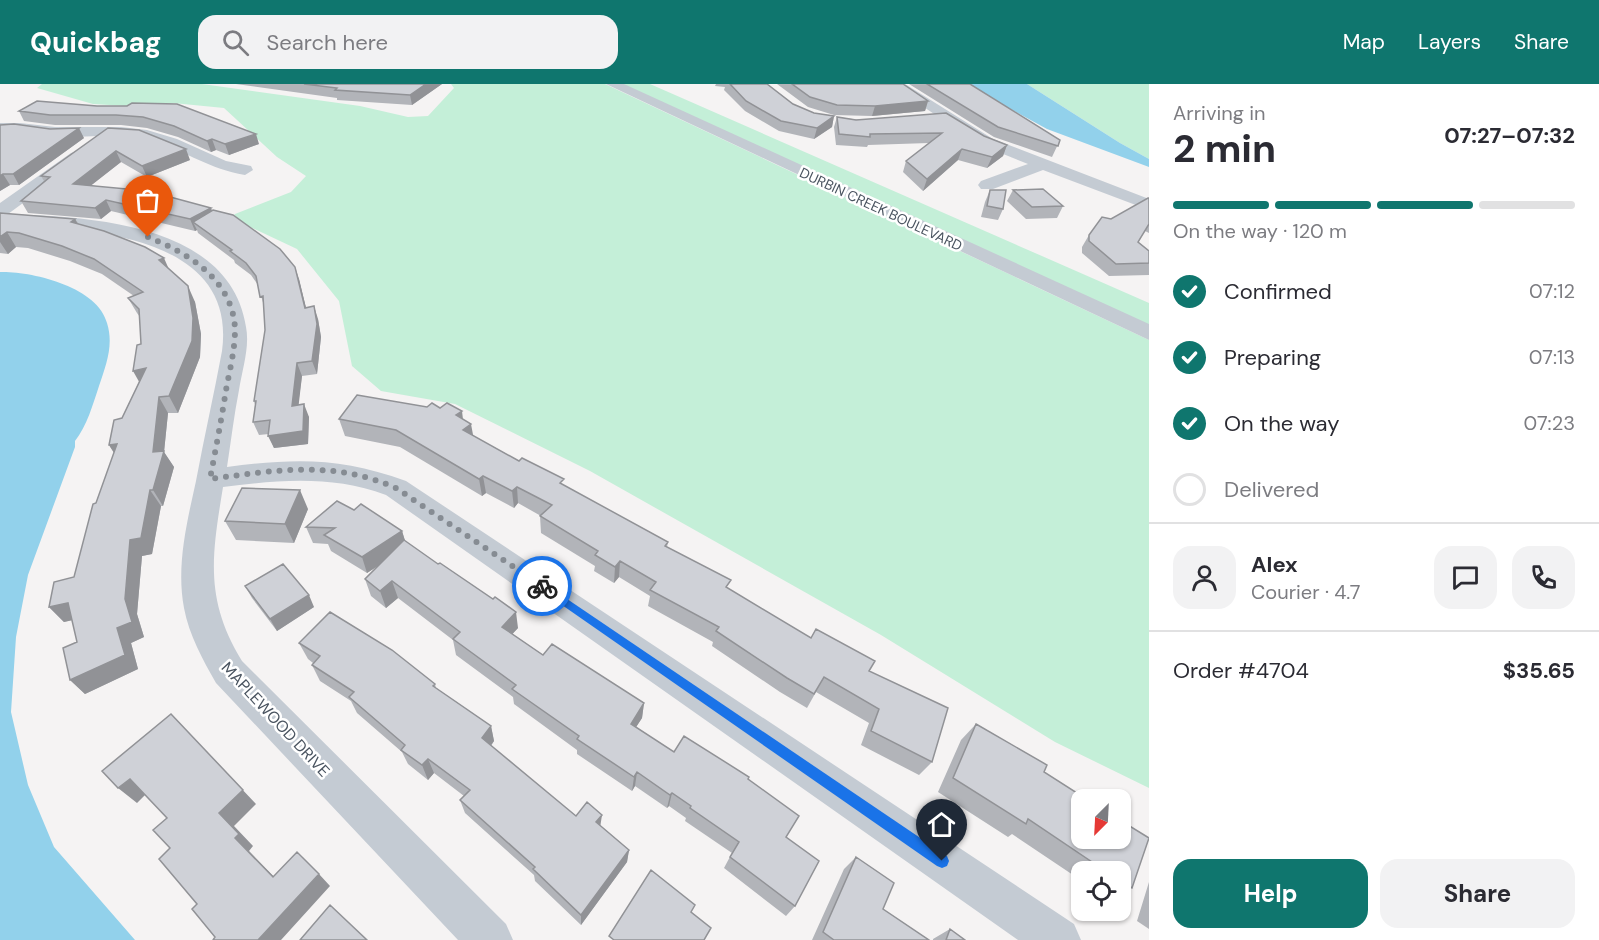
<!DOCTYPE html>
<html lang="en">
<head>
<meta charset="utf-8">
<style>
	body { margin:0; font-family:"DM Sans",sans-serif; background:#f2f2f3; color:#2b2b33; height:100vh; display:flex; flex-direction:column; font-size:22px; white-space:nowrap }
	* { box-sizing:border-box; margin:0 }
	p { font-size:20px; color:#7c7c81 }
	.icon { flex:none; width:33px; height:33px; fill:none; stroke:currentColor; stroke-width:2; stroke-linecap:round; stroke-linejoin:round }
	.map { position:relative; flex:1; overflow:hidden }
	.drawer { display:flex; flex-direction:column; background:#fff; width:450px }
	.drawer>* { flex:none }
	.needle { width:39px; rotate:204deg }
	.tools { position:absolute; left:1071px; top:705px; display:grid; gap:12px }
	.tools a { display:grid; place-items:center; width:60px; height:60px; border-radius:12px; background:#fff; box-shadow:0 2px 4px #0004; font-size:30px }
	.pin { position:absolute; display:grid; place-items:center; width:51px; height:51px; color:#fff; margin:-62px -26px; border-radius:50% 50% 50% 0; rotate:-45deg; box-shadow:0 0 6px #0007 }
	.pin .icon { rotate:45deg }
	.courier { position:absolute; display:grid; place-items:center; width:60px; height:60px; margin:-30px; border:4px solid #1a73e8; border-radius:50%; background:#fff; color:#222; box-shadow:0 2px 8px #0007 }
	.headline em { font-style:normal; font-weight:700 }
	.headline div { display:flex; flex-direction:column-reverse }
	.headline { display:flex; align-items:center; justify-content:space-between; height:102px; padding:0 24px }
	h1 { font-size:39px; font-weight:700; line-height:45px }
	.bar { display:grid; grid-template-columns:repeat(4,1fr); gap:9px 6px; align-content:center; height:72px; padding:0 24px }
	.bar i { height:8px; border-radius:4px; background:#e1e1e2 }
	.bar .active { background:#0f766e }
	.bar p { grid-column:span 4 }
	.line { display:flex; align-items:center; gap:15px; padding:0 24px; border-top:2px solid #e1e1e2 }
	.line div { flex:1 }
	.round { display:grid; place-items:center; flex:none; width:63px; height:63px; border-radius:18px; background:#f2f2f3 }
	ol { padding:0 24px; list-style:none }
	li { display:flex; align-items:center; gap:18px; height:66px }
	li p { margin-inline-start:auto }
	li .icon { padding:6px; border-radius:50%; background:#0f766e; color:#fff; stroke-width:4 }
	li:last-child { color:#7c7c81 }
	li i { width:33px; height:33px; border:3px solid #e1e1e2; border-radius:50% }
	.button { display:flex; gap:12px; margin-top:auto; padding:12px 24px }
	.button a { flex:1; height:69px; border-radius:18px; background:#0f766e; color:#fff; font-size:24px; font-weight:700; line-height:69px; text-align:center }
	.button a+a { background:#f2f2f3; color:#2b2b33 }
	header { display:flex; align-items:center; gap:36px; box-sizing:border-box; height:84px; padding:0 30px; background:#0f766e; color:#fff }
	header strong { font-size:28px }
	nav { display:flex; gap:33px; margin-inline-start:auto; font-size:21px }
	.search { width:420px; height:54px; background:#f2f2f3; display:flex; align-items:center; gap:15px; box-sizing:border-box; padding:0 21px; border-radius:18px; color:#7c7c81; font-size:22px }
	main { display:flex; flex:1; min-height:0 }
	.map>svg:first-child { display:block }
</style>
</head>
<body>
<header>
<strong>Quickbag</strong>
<div class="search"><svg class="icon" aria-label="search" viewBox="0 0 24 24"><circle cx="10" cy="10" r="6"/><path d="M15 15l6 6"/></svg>Search here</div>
<nav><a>Map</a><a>Layers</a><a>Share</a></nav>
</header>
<main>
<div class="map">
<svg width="1149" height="856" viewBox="0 0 1149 856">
	<rect width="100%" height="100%" fill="#f5f3f3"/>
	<path fill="#c4efd8" d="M42,0H202L360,22L408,33L428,32L454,4L451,0H605L1149,256V704L1055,658L881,551L590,387L455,320L381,307L352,282L339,217L297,165L231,134L235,130L291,108L306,92L277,73L224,24L173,19L126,22L93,20L37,4Z
		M621,0H650L1149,219V244Z
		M1027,0H1149V75L1120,59Z"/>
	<path fill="#92d1eb" d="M965,0H1027L1120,59L1149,75V83L1047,45Z
		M0,188C32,187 98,203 107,239C114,261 106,281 99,302C93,320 87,342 75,357V363L28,491L16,553L11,628L28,701L54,763L135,856H0Z"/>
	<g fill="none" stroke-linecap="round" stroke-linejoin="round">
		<path fill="#c4cbd3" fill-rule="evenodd" d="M606,0H624L1149,240V256Z
			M889,0H905L993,55L1149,115V126L1043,86L993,105H981L978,101L981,97L1028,80L981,61Z
			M0,39H20L55,43H121L147,46L177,55L226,77L251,82L253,86L245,91C209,85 188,68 155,58C123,47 88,54 55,53C36,52 19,46 0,49Z
			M77,67L85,72L83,75L8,130C90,133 230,139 246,243C250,263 242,286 239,306C234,331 231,357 227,383C295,374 341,373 406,397L1074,840L1081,856H1018L386,411C332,391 279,396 223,403C212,471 204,515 242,577L506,840L513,856H458L216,599C203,576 189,551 184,524C176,482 187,438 196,397C204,354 214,310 222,267C238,148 81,144 0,141V119L71,69Z"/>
	</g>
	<path fill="#b2b4b9" d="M236,0H442L412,21L337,16V14Z
		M716,0H767L793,20L814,29L834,32L832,43L814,55L779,47L745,27L724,6L725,3L715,2Z
		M777,0H903L928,17L925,27L872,32L834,31L808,23Z
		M909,0H970L1060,56L1052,73L994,53Z
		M97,22L259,60L229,71L216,66L211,68L178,53L147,44L121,41H55L24,37L19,27Z
		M837,33L984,52L1007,61L1003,72L987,84L958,76L923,107L903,88L906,77L929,59L868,61L867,63L836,61L834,43Z
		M0,41L84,54L19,101H10L0,107Z
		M108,44L190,76L147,93L121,78L91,101L212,127L299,195L306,224L318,235L321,253L317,290L302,292L298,321L309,333L308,360L274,364L269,350L259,351L253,338L255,321L254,317L265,246L264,222L258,201L251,191L235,179L234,176L198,149L197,146L195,147L111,127L101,135L28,129L21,117L44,97L41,92Z
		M990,106L1003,125L998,136L981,133L985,118Z
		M1013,106L1063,122L1057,134L1026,135L1007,117Z
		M1149,114V149L1145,147L1138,158L1149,167V191L1109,192L1082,169V163L1089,151Z
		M0,129L75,135L79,140L168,184L195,218L201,250L200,273L178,329H168L164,368L174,383L163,422H161L152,470L142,472L137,530L144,553L131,559L138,585L85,610L70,596L77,558L72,536L64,538L49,523L74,493L96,419L114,369L109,361L139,298L141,260L140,233L137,229L128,214L134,212L102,190L70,177L28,164L16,163L8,170L0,169Z
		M427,323L440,324L463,335L473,352L668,458L667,463L729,505L811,554L869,587L932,678L919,691L861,661L869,639L816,608L807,624L780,608L712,562L713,558L648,522L650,512L619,493L614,499L594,487L595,482L541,449L540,432H541L518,419L514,424L486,409L482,412L400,363L345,352L339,335Z
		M308,425L294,459L236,456L225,437Z
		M354,426L402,447L405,457L518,544L512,550L543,571L644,619L642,634L636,643L674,668L748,695L786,753L795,822L786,832L724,784L732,769L685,737L686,734L669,722L667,724L635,702L632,707L577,670V666L514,620L513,613L456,571L453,556L398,514L386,524L371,512L365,495L378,482L367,489L331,467L328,460L313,459L306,443Z
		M245,502L314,523L277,547L252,514Z
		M299,559L435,600L436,604L491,642L494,657L491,662L576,732L601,742L629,766L627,778L581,841L535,797L534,791L465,729L460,716L464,712L434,689L428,696L408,680L402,668L357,629L351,617L320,597L312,581L313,579L308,575Z
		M976,640L1047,681L1044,688L1088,716H1082V754H1120V736L1149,754L1132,804L1120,810V788H1082V797L1012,750L1008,753L938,708L961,656Z
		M856,773L883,825L929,856H812L844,785Z
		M1149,798V845L1137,837Z
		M950,845L965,856H933V855Z"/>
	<path fill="#919296" d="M426,0H442L412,21L410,11Z
		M928,17L925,27L872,32L875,22Z
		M834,32L832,43L814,55L817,44Z
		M79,44L84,54L19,101L13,90Z
		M256,50L259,60L229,71L225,60Z
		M212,55L216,66L211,68L207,57Z
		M1007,61L1003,72L987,84L992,73Z
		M186,65L190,76L147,93L142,82Z
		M962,65L958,76L923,107L927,95Z
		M116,67L121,78L79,111L73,100Z
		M3,90L10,101L0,107V92Z
		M106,116L111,127L101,135L95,124Z
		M211,124L216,136L193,138L197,146L195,147L190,135Z
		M75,135L83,149L71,138Z
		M7,148L16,163L8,170L0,158V153Z
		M164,174L171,190L159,176Z
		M295,183L299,195L309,236L305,224Z
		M188,202L195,218L201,250L200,273L178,329L169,312Z
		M314,222L318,235L321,253L317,290L312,277Z
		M297,279L302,292L297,335L292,322Z
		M146,284L142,303L133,287Z
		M159,313L168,329L164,368L174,383L163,422L153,406V368Z
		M304,320L309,333L308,360L274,364L268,352Z
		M462,327L464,344L456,331Z
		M471,340L474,356L463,346Z
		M117,360L120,378L109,361Z
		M483,392L486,409L482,412L479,395Z
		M517,403L518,419L514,424L512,407Z
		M150,406L161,422L152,470L142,472L137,530L144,553L131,559L138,585L85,610L70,596L117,544L125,515L130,456Z
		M300,406L308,425L294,459L285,440Z
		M402,447L407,463L367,489L362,473Z
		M620,477L619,493L614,499L615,483Z
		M392,497L398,514L386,524L380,507Z
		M309,511L314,523L277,547L270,535Z
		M68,519L82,534L64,538L49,523Z
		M516,528L518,544L504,559L502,543Z
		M644,619L642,634L629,654L631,640Z
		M171,630L256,720L234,742L253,762L249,767L286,805L273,793L235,754L219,729Z
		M491,642L494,657L485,669L482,654Z
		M428,675L434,689L428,696L422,681Z
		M637,688L635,702L632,707L634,693Z
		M130,695L147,709L137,719L118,704Z
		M672,709L669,722L667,724L670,711Z
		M602,731L600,744L596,738Z
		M629,766L627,778L581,841V831Z
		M319,790L330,802L281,856H258Z"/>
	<path fill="#cfd1d7" stroke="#919296" stroke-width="1.5" d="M304,0H426L410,11L335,6L337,4Z
		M730,0H767L793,20L814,29L834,32L817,44L781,37L746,17Z
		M792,0H903L928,17L875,22L837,21L810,13Z
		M927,0H970L1060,56L1058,62L998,43Z
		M37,17L97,22H127L132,19L177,20L256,50L225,60L212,55L207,57L174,42L143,33L116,31H50L19,27Z
		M946,29L984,52L1007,61L992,73L962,65L927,95L906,77L942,49L870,50V53L839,50L837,33L856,36Z
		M14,40L50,45L79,44L13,90H3L0,92V41Z
		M108,44L139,46L186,65L142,82L116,67L73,100L148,107L211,124L190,135L106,116L95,124L21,117L50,93L41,92Z
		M1043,105L1063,122L1032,123L1013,106Z
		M990,106H1006L1003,125L987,122Z
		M1148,114H1149V140L1138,158L1149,167V179L1116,180L1089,157V151L1102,133L1111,135Z
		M213,126L233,131L280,165L295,183L305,224L314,222L317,240L312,277L297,279L292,322L304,320L303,347L268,352L270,336L253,338L256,317H254L265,246L263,212L260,213L256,192L246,179L230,167L232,166L193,138Z
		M0,129L75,135L71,138L104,147L145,163L164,174L159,176L188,202L193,234L192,257L169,312L159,313L153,368L164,367L153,406H150L141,454L130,456L125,515L132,538L117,544L125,571L70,596L63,564L77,558L68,519L49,523L54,498L74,493L93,420L96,419L117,360L109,361L114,336L122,334L146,284L133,287L137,261L141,260L139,225L128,214L143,208L94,175L62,162L19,149L7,148L0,153Z
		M357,311L427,323L432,319L440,324L447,319L462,327L456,331L471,340L463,346L519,377L522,374L564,395L560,399L668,458L665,462L731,496L726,503L811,554L816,545L875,577L869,587L948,624L932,678L871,647L879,625L824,593L814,610L787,594L716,547L719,543L650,506L656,498L620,477L615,483L595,471L598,467L540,432L552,421L517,403L512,407L483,392L479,395L396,346L339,335Z
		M242,404L300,406L285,440L225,437Z
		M337,417L354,426L361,420L402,447L362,473L324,451L335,444L306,443Z
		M404,456L438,480L440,479L493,515L495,513L516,528L502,543L543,571L552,560L644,619L631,640L674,668L684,652L749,693L748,695L799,732L786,753L819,777L795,822L730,773L739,758L690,724L691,722L672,709L670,711L637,688L634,693L577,655L579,652L512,605L516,601L453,555L460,548L392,497L380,507L365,495Z
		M283,480L309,511L270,535L245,502Z
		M330,528L392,566L435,600L433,602L491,642L482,654L576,732L587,718L602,731L596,738L629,766L581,831L533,785L535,783L460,716L470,706L428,675L422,681L401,666L405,661L349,613L354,608L312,581L320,572L299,559Z
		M171,630L243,706L219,729L239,750L235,754L273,793L297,768L319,790L258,856H213L215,853L192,825L197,820L159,775L170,764L153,746L167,734L130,695L118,704L102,687Z
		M976,640L1047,681L1044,688L1088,716H1082V754H1120V736L1149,754L1132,804L1120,797V788H1107L1028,735L1026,740L953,694Z
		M856,773L894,799L883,825L929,856H834L823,848Z
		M651,786L695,821L691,828L711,844L704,856H614L609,852Z
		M330,821L367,856H300Z
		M950,845L965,856H946Z"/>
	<path fill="#1a73e8" d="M542,498L947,772L949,777L947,782L942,784L937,782L539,505L537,502Z"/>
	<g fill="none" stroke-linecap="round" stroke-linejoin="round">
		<path stroke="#868c93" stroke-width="6" stroke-dasharray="0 10.8" d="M148,153C188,169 233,196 235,245C235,263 231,282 227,300C222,332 216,364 210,395C277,386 332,376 396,404L542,502"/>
	</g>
	<g text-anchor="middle" stroke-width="5" stroke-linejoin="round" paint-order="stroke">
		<g font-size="14" fill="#4a5460" stroke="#fff">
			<text transform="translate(881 125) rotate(25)" y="5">DURBIN CREEK BOULEVARD</text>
		</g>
		<g font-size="16" fill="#4a5460" stroke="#fff">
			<text transform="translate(276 635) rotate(47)" y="6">MAPLEWOOD DRIVE</text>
		</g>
	</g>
</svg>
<div class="tools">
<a><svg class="needle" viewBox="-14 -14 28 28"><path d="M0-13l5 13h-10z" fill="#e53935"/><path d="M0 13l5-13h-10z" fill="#7c7c81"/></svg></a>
<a><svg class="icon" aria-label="locate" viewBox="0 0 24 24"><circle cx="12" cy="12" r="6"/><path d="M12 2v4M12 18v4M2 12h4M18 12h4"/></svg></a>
</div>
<div class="pin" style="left:148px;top:153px;background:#ea580c"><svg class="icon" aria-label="bag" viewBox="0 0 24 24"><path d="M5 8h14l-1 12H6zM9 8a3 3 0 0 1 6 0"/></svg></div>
<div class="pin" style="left:942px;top:777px;background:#1f2937"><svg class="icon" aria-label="home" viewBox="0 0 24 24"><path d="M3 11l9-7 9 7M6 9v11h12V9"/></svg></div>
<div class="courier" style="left:542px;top:502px"><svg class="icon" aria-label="bike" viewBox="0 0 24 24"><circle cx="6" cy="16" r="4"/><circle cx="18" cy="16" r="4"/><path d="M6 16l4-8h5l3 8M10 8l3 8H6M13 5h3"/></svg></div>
</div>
<section class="drawer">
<div class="headline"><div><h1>2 min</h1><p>Arriving in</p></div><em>07:27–07:32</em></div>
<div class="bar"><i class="active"></i><i class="active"></i><i class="active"></i><i></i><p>On the way · 120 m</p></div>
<ol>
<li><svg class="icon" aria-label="check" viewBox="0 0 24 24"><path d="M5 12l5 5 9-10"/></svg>Confirmed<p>07:12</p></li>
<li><svg class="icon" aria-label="check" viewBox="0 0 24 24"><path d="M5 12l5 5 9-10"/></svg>Preparing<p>07:13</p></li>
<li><svg class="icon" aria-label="check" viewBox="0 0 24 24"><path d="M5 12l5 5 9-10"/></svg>On the way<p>07:23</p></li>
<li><i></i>Delivered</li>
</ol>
<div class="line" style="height:108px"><a class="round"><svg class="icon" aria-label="person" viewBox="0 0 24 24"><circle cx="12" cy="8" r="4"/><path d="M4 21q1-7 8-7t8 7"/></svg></a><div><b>Alex</b><p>Courier · 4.7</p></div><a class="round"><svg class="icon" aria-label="chat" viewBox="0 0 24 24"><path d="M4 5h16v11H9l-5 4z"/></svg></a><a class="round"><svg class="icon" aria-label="phone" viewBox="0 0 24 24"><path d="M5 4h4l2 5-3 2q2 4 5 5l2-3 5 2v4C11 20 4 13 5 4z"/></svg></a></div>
<div class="line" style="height:78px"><div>Order #4704</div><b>$35.65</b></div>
<div class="button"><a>Help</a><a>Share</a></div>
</section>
</main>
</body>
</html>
